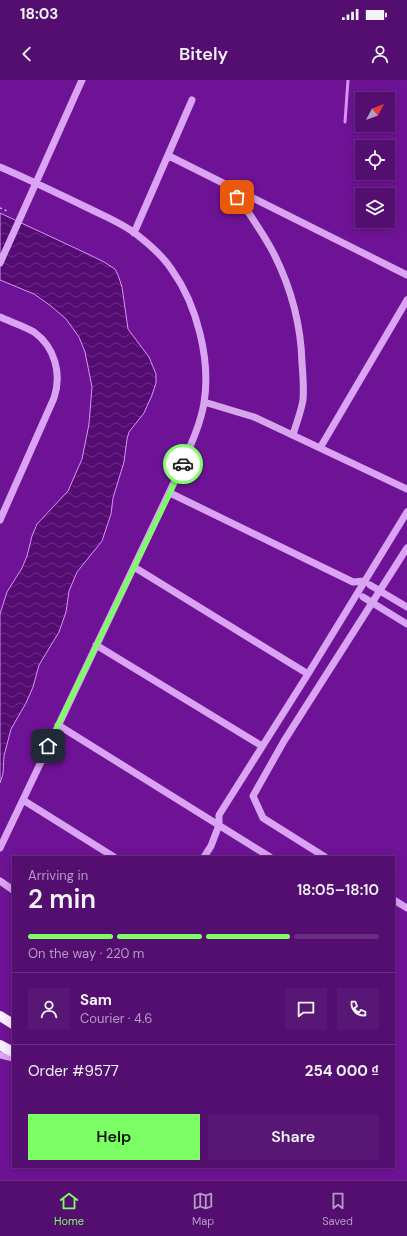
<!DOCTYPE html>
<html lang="en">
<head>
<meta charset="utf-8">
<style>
	body { margin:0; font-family:"DM Sans",sans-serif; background:#591775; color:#f1f3f6; height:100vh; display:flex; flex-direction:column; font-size:15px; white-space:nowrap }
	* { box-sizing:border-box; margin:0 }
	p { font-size:13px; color:#b59cc3 }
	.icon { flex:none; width:22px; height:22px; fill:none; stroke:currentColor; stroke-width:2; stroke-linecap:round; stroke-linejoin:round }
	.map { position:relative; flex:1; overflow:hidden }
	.details { position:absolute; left:12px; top:776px; width:383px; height:312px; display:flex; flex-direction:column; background:#530e70; border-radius:0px; box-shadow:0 2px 10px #0003,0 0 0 1px #692e83 }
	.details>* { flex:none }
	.needle { width:26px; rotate:49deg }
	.controls { position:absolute; left:355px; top:12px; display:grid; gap:8px }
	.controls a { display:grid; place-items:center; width:40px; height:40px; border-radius:0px; background:#530e70; box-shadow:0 2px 10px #0003,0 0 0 1px #692e83; font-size:20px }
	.pin { position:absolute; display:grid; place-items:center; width:34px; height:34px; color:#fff; margin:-17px; border-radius:8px; box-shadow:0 2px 6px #0006 }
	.courier { position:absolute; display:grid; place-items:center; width:40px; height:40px; margin:-20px; border:3px solid #7cff65; border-radius:50%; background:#fff; color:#222; box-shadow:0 1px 5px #0007 }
	.head em { font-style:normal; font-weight:600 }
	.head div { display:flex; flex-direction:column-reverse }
	.head { display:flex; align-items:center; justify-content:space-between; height:68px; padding:0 16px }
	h1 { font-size:26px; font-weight:600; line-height:30px }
	.bar { display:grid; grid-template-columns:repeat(4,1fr); gap:6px 4px; align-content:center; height:48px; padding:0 16px }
	.bar i { height:5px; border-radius:3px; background:#692e83 }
	.bar .selected { background:#7cff65 }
	.bar p { grid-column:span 4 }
	.line { display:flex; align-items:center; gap:10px; padding:0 16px; border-top:1px solid #692e83 }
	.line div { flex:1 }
	.round { display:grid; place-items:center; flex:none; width:42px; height:42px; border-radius:0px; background:#591775 }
	.action { display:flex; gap:8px; margin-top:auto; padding:8px 16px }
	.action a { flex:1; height:46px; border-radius:0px; background:#7cff65; color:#111; font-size:16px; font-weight:600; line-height:46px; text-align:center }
	.action a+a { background:#591775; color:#f1f3f6 }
	.status { display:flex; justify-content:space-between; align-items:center; height:28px; padding:0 20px; background:#530e70; direction:ltr }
	.status svg { height:11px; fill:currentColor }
	header { display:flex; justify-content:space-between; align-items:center; height:52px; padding:0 16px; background:#530e70; font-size:18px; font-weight:600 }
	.tab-bar { display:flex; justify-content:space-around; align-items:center; height:56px; border-top:1px solid #692e83; background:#530e70; font-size:11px; color:#b59cc3 }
	.tab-bar a { display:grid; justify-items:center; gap:2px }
	.tab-bar .selected { color:#7cff65 }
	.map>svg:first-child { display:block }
</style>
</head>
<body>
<div class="status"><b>18:03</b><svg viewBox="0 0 49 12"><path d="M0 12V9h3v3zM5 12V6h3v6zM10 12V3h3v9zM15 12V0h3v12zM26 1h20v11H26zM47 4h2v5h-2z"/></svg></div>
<header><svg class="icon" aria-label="back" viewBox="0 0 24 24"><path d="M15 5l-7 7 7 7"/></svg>Bitely<svg class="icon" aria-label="person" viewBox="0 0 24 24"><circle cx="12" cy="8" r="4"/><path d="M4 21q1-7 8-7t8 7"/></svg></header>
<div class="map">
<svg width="407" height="1100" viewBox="0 0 407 1100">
	<defs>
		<pattern id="water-waves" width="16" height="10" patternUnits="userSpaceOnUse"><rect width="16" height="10" fill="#540b72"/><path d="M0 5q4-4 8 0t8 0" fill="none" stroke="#6e3087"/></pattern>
	</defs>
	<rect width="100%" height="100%" fill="#6f1396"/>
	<path fill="url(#water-waves)" stroke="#d695f6" d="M0,133L90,175L104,182L115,189L118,195L122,207L128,249L149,277L156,294V303L152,315L144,333L129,352L127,359L124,382L113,418L111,434L102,461L77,492L69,511L66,532L59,552L39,585L33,607L26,623L11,649L4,676L3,694L0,703V534L7,512L22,488L27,476L32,456L37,444L68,411L82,379L89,344L92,307L85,272L79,257L66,239L51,226L34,214L0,200Z"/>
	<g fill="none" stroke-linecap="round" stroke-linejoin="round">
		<path stroke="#d695f6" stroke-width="3" d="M345,42L348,0"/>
		<path stroke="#daa3f3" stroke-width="1.5" stroke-dasharray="2 3" stroke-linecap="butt" d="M0,128L7,131"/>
		<path stroke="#daa3f3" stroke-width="7" d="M169,76L407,195
			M0,87C30,100 59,114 88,128C104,136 122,143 136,154C149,164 163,176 172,190C197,225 211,280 204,323C200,347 188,371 178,394L0,768
			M231,107C246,129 262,151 274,174C291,208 301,245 302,283C303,295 304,308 303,320C301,332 296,344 293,355
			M134,153L192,20
			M0,183L82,0
			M0,237C11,242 24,246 34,252C55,267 62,294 54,318L0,440
			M204,322L254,337L407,409
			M320,368L407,220
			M170,413L353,502L364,501
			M134,487L308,594
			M370,505L407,527
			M363,517L407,544
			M96,565L262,666
			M58,645L270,777
			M23,720L114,777
			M204,777L211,766L219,745V735L308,594L407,432
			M325,777L263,738L253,716L284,661L407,468
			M0,801L13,810
			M394,820L407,828
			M0,975L13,978"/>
		<path stroke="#fbefff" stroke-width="10" d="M0,936L13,944
			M0,965L13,972"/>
	</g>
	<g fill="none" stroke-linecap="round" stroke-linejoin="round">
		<path stroke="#cdacda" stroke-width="4" stroke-dasharray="0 7.2" d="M183,384L199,343L204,322L254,337L293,355C296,344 301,332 303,320C304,308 303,296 303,284C301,245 292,207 273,173C263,153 250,135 237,117"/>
		<path stroke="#7cff65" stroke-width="5" d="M48,666L170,413L183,384"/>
	</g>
</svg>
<div class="controls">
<a><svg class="needle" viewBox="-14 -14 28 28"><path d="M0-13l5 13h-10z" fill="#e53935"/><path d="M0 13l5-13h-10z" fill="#b59cc3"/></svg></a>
<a><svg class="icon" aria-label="locate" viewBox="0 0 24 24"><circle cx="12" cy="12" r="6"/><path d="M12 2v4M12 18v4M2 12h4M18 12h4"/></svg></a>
<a><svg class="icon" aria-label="layers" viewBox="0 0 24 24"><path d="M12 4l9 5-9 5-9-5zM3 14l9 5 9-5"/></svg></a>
</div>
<div class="pin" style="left:237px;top:117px;background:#ea580c"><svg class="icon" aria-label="bag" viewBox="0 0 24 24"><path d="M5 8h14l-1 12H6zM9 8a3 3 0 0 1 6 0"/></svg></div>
<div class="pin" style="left:48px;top:666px;background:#1f2937"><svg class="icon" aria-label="home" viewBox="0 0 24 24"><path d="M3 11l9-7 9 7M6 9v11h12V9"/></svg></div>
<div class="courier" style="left:183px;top:384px"><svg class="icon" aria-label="car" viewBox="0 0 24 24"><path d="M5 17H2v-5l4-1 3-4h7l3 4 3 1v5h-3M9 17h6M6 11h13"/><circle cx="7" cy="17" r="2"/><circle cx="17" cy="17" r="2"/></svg></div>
<section class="details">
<div class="head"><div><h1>2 min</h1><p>Arriving in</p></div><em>18:05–18:10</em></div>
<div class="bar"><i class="selected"></i><i class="selected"></i><i class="selected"></i><i></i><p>On the way · 220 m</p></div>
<div class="line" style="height:72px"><a class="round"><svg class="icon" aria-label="person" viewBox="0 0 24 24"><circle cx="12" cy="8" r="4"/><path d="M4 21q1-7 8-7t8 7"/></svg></a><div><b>Sam</b><p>Courier · 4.6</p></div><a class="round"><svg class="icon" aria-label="chat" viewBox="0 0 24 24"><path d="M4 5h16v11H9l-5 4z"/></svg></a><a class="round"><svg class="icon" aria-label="phone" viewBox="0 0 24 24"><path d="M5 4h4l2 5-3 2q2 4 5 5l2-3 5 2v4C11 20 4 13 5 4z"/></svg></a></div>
<div class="line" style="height:52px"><div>Order #9577</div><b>254 000 ₫</b></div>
<div class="action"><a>Help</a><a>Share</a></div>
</section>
</div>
<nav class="tab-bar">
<a class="selected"><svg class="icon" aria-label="home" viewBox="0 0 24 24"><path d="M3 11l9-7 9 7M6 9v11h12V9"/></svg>Home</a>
<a><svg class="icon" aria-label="map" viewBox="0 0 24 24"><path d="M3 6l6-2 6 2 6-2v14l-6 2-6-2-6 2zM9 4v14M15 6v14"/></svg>Map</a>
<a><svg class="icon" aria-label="saved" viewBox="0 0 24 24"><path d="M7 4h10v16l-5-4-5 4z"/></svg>Saved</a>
</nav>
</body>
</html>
